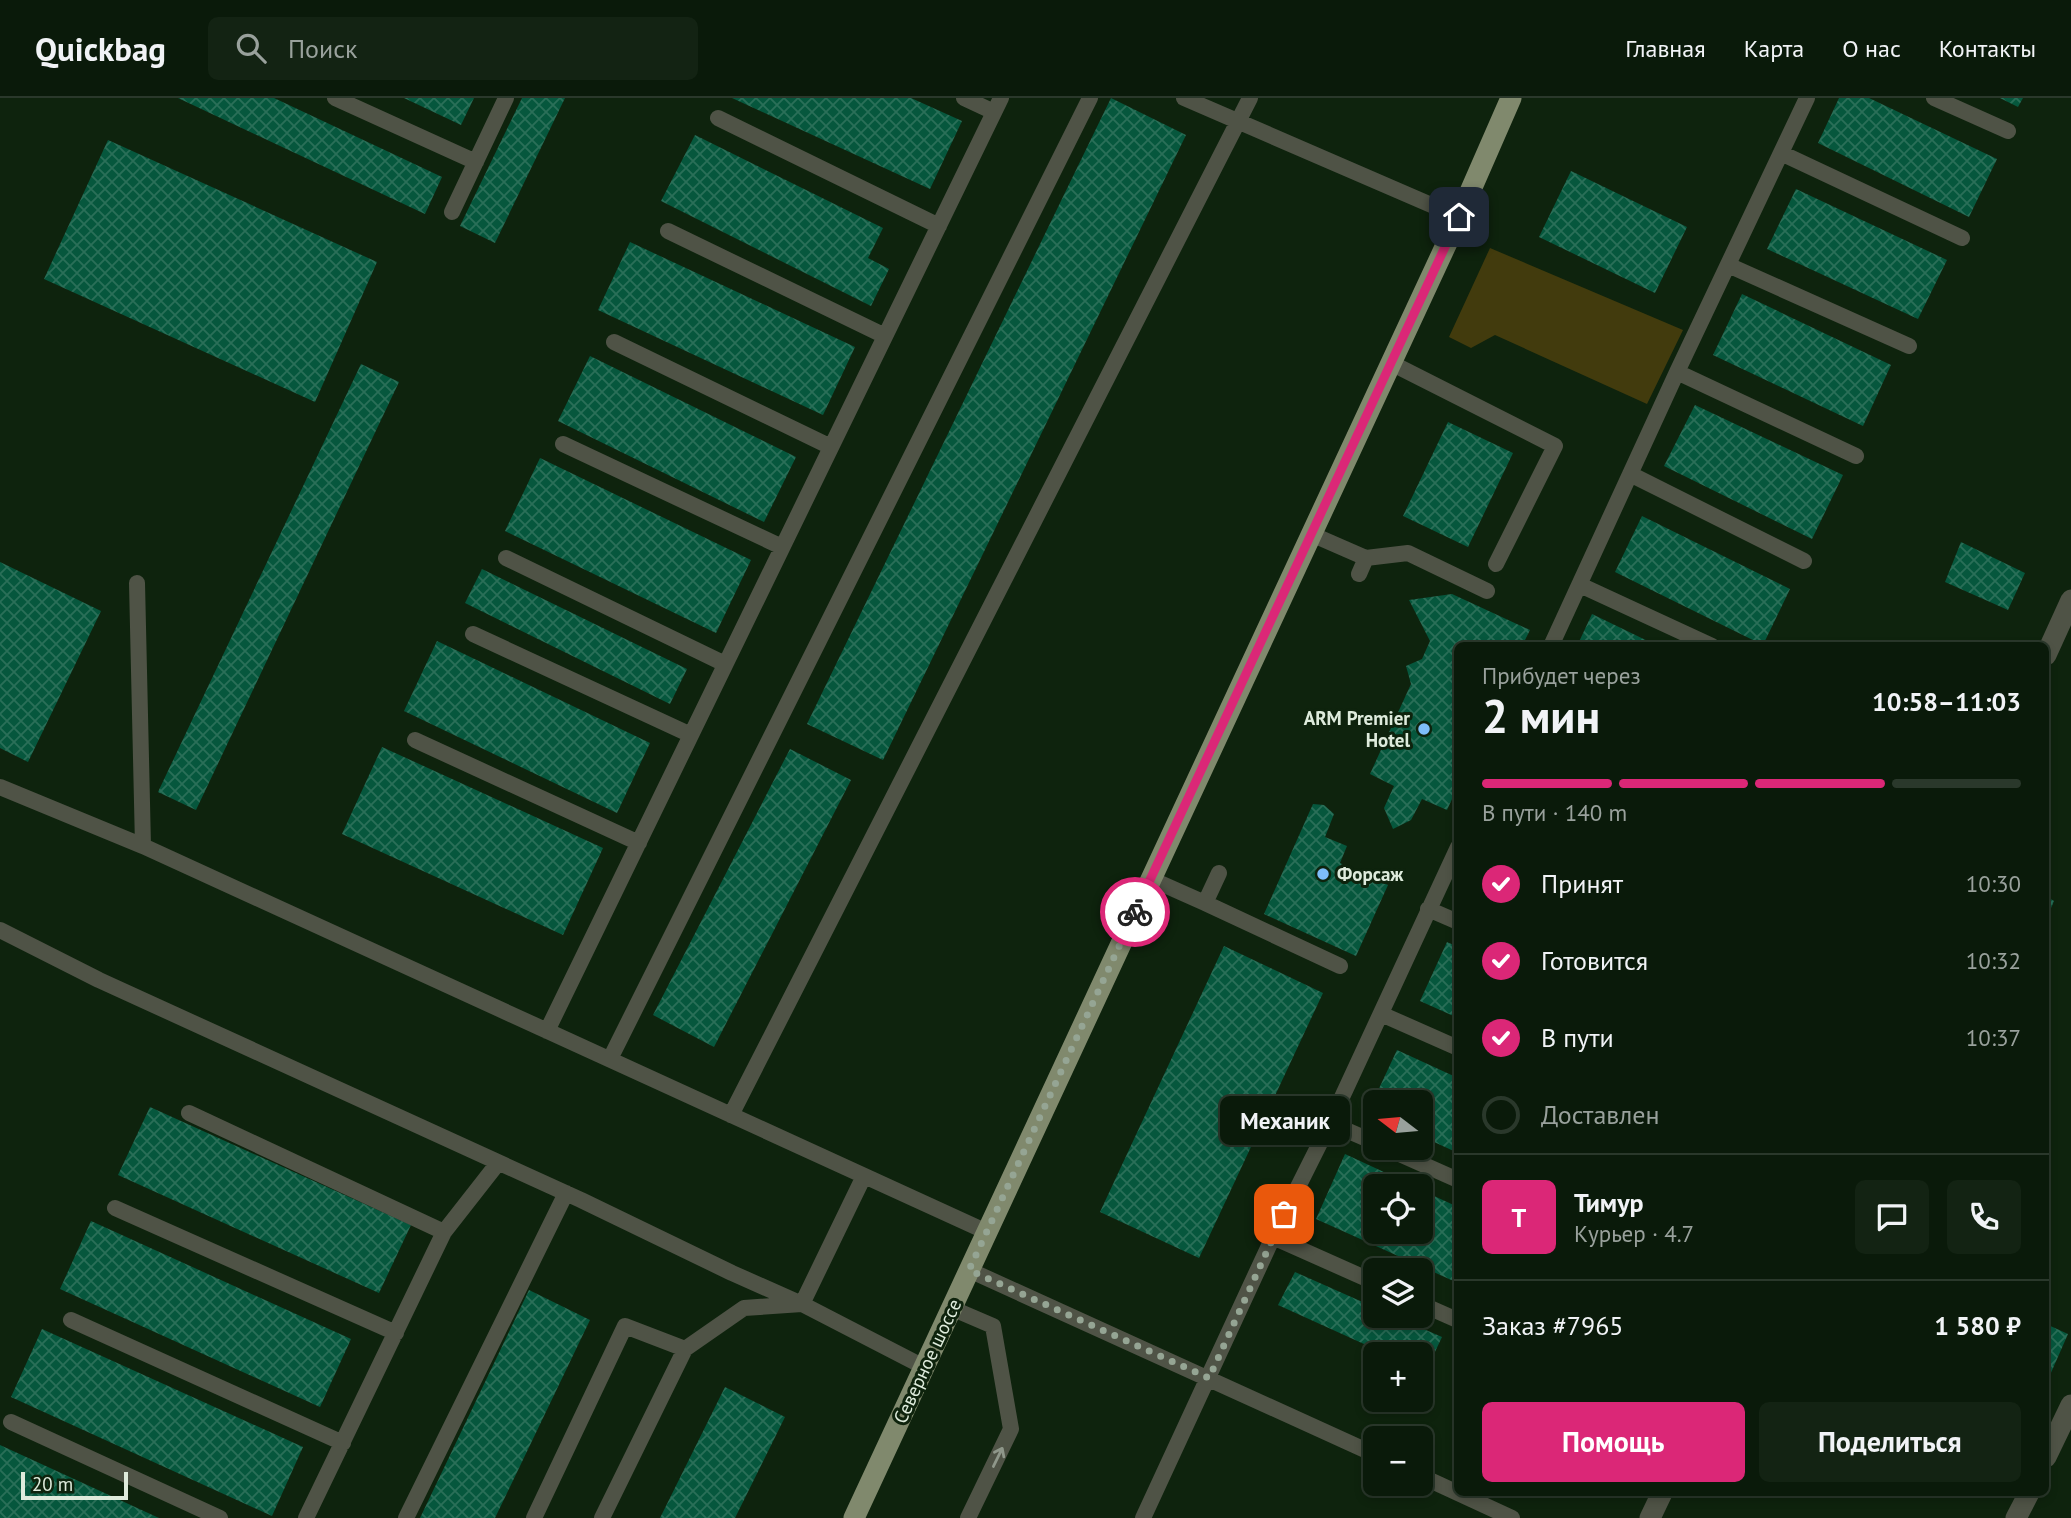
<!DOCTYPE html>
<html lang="ru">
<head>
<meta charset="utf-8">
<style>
	body { margin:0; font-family:"PT Sans",sans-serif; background:#132313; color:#f1f3f6; height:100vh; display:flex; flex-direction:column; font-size:26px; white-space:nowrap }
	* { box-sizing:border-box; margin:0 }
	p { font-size:23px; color:#99a19c }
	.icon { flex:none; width:38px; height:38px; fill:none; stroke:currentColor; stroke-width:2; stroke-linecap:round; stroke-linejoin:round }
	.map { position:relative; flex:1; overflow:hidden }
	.details { position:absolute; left:1454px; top:544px; width:595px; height:854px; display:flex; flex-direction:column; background:#0a1a0a; border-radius:10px; box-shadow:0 4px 10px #0003,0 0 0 2px #2a382b }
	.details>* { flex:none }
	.needle { width:46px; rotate:286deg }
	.tools { position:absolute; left:1363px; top:992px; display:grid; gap:14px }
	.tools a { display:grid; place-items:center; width:70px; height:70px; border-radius:10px; background:#0a1a0a; box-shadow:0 4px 10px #0003,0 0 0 2px #2a382b; font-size:35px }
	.scale { position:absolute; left:21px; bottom:18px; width:107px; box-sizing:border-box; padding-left:7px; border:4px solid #deebdc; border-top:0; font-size:19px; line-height:24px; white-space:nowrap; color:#deebdc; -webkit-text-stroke:5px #0e230d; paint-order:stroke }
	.pin { position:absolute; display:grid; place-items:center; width:60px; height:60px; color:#fff; margin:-30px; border-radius:14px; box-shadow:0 4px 10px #0006 }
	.courier { position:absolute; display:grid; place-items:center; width:70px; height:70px; margin:-35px; border:5px solid #db2777; border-radius:50%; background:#fff; color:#222; box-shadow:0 2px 9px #0007 }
	.bubble { position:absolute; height:49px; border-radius:10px; background:#0a1a0a; box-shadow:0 4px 10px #0003,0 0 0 2px #2a382b; font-size:23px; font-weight:600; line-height:49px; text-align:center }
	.summary em { font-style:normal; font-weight:600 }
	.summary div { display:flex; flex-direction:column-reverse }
	.summary { display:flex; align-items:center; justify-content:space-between; height:119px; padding:0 28px }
	h1 { font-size:46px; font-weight:600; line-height:52px }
	.bar { display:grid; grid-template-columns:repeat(4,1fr); gap:10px 7px; align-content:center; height:84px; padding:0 28px }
	.bar i { height:9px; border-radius:5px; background:#2a382b }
	.bar .selected { background:#db2777 }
	.bar p { grid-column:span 4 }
	.line { display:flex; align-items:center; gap:18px; padding:0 28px; border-top:2px solid #2a382b }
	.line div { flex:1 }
	.round { display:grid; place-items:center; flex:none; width:74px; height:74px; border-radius:10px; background:#132313 }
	ol { padding:0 28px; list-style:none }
	li { display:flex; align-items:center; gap:21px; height:77px }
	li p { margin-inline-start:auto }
	li .icon { padding:7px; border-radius:50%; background:#db2777; color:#fff; stroke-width:4 }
	li:last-child { color:#99a19c }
	li i { width:38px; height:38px; border:4px solid #2a382b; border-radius:50% }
	.action { display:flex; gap:14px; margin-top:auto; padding:14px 28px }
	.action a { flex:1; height:80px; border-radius:10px; background:#db2777; color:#fff; font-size:28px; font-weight:600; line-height:80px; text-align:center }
	.action a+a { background:#132313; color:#f1f3f6 }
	header { display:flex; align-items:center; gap:42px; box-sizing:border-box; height:98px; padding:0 35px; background:#0a1a0a; border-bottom:2px solid #2a382b }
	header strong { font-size:33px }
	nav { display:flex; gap:38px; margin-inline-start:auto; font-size:24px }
	.search { width:490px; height:63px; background:#132313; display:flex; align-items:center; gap:18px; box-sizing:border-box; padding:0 24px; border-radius:10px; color:#99a19c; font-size:26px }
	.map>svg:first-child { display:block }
</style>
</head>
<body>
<header>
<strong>Quickbag</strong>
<div class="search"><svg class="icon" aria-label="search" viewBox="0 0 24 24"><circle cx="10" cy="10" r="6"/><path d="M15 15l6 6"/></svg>Поиск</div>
<nav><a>Главная</a><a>Карта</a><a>О нас</a><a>Контакты</a></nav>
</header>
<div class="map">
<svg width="2071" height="1420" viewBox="0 0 2071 1420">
	<defs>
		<pattern id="building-cross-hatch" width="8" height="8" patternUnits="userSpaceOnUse" patternTransform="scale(1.75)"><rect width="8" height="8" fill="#06573d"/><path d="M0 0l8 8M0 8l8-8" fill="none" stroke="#2a6f58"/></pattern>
	</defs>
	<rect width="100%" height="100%" fill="#0e230d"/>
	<path fill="#423b0d" d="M1490,150L1683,232L1647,306L1495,237L1471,250L1449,239Z"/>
	<path fill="url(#building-cross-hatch)" d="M178,0H274L442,79L425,116Z
		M404,0H474L461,27Z
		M522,0H565L495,145L460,128Z
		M732,0H911L962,23L930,91Z
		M1111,0L1186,37L883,662L807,626Z
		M1839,0H1869L1997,61L1969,119L1818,45Z
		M2000,0H2023L2018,9Z
		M695,37L883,130L868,160L889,171L871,208L661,103Z
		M108,42L377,164L315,304L44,181Z
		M1571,73L1687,129L1655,195L1539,139Z
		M1796,91L1947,162L1918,221L1767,151Z
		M630,144L855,249L823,317L598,212Z
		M1742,196L1891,267L1863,328L1713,257Z
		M590,258L796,359L764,424L558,323Z
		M361,266L399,284L196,712L158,694Z
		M1695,307L1843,377L1812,441L1664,368Z
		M1448,324L1513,355L1468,449L1403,418Z
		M540,360L751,462L716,535L505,433Z
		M1642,418L1790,491L1763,547L1615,474Z
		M1961,444L2025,475L2008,512L1945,484Z
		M0,464L101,513L28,664L0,650Z
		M482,471L687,571L670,606L465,505Z
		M1452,496L1530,532L1522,548H1458V688L1447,712L1422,701L1411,722L1393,731L1384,710L1394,688L1370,676L1411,586L1406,568L1422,561L1430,543L1409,502Z
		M1592,516L1658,548H1577Z
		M437,543L650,645L617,715L404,613Z
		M382,649L603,750L563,837L342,736Z
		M790,651L851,682L714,949L653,917Z
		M1313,706L1324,707L1334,716L1325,739L1347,748L1340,765L1388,787L1356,858L1264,816Z
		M2046,798L2054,803L2046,822Z
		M1447,844L1458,849V920L1420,903Z
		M1224,848L1323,895L1199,1160L1100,1114Z
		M1397,952L1458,980V1055L1421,1038V1004H1376V1017L1368,1014Z
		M150,1009L411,1127L379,1195L118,1077Z
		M1345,1056L1414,1088H1376V1134H1421V1092L1458,1109V1185L1316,1121Z
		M91,1123L351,1241L320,1309L60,1191Z
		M1295,1174L1376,1210V1218H1394L1442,1239L1425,1275L1421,1273V1256H1386L1278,1207Z
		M529,1192L590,1222L495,1420H420Z
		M2046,1226L2068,1236L2050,1277L2046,1275Z
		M42,1231L303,1349L272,1418L11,1299Z
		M725,1289L785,1319L735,1420H660Z
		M0,1347L159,1420H0Z"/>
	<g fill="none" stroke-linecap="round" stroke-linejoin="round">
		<path stroke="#4f5346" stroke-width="16" d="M335,0L476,64
			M964,0L994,14
			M1184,0L1459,119
			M1934,0L2008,33
			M718,20L939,128
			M1781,55L1962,140
			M452,114L506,0
			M668,133L885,238
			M1728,167L1909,248
			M614,244L831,349
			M1391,265L1555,348L1496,466
			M1677,274L1856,358
			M563,346L782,449
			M1630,376L1804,463
			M1311,436L1366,460L1359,476
			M506,460L725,566
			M1366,460L1408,455L1487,493
			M137,485L143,748L987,1134
			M1580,487L1712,548
			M473,536L691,637
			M1551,548L1677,274L1807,0
			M415,642L639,745
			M0,689L143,748
			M1151,781L1205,805L1219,775
			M1205,805L1340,868
			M1428,811L1458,824
			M0,832L99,882L581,1102L732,1175L802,1206L924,1269
			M1381,916L1458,950
			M547,933L1001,0
			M610,961L1090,0
			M189,1015L444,1134
			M731,1017L1250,0
			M1330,1025L1376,1045
			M1386,1050L1458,1082
			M115,1110L396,1235
			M1273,1139L1376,1185
			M969,1172L1376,1357
			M1421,1206L1455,1221
			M951,1210L993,1228L1011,1331L968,1420
			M71,1222L343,1345
			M11,1324L220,1420
			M1421,1378L1512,1420
			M306,1420L444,1134L498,1065
			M406,1420L566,1095
			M534,1420L625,1228L685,1251
			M602,1420L685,1251L744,1210L802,1206L864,1078
			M1143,1420L1273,1139L1330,1025L1458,749"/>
		<path stroke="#4f5346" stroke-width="21" d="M2046,557L2071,502
			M2046,1359L2071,1307
			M1650,1420L1662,1395
			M2016,1420L2029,1395"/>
		<path stroke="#80896d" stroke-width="21" d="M854,1420L1459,119L1511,0"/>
	</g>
	<defs><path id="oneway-shaft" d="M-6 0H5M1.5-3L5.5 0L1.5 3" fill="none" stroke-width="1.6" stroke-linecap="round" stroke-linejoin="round" transform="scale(1.75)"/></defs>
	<use stroke="#8f978a" href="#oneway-shaft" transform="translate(998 1359) rotate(-64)"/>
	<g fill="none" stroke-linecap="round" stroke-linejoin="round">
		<path stroke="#95a594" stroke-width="7" stroke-dasharray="0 12.6" d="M1135,814L969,1172L1209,1280L1284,1116"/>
		<path stroke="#db2777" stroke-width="9" d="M1135,814L1459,119"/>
	</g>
	<g fill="#7ebdf9" stroke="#0e230d" stroke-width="2.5">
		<circle cx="1424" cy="631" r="7"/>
		<circle cx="1323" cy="776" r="7"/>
	</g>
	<g text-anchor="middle" stroke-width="6" stroke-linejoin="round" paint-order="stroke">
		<g font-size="19" font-weight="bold" fill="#deebdc" stroke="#0e230d" text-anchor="end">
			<text x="1410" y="627">ARM Premier<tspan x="1410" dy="22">Hotel</tspan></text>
			<text x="1337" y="783" text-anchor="start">Форсаж</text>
		</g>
		<g font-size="19" fill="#deebdc" stroke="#0e230d">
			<text transform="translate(927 1263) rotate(-65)" y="7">Северное шоссе</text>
		</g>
	</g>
</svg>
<div class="tools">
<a><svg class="needle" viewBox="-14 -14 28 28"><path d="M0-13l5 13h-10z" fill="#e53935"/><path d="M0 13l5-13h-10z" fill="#99a19c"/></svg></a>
<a><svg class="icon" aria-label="locate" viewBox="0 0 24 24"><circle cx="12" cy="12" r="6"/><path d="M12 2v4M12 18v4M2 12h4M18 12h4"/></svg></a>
<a><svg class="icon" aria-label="layers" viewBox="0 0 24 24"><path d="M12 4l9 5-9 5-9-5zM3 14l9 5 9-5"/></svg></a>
<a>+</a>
<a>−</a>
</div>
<div class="scale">20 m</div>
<div class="pin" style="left:1284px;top:1116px;background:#ea580c"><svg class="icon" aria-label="bag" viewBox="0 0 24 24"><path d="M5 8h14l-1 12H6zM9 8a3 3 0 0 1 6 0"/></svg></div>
<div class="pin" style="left:1459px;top:119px;background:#1f2937"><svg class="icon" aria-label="home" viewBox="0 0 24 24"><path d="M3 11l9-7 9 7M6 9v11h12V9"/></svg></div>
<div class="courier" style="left:1135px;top:814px"><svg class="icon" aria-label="bike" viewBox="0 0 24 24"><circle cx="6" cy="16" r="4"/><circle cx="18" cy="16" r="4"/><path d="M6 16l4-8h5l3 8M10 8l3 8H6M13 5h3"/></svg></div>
<div class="bubble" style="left:1220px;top:998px;width:130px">Механик</div>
<section class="details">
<div class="summary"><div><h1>2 мин</h1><p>Прибудет через</p></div><em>10:58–11:03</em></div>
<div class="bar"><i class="selected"></i><i class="selected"></i><i class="selected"></i><i></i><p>В пути · 140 m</p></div>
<ol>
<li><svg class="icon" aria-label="check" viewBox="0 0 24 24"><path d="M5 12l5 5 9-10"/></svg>Принят<p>10:30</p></li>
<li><svg class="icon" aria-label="check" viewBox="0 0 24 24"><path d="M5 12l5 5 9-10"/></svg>Готовится<p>10:32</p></li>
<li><svg class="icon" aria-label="check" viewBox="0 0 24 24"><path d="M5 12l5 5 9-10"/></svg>В пути<p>10:37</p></li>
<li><i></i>Доставлен</li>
</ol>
<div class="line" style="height:126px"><b class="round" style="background:#db2777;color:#fff">Т</b><div><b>Тимур</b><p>Курьер · 4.7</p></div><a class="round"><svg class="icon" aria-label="chat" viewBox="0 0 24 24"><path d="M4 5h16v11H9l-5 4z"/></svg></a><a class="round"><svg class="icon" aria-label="phone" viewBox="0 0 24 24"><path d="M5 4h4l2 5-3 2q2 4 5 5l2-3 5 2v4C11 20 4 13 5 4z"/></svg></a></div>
<div class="line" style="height:91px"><div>Заказ #7965</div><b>1 580 ₽</b></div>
<div class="action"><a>Помощь</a><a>Поделиться</a></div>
</section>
</div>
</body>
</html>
